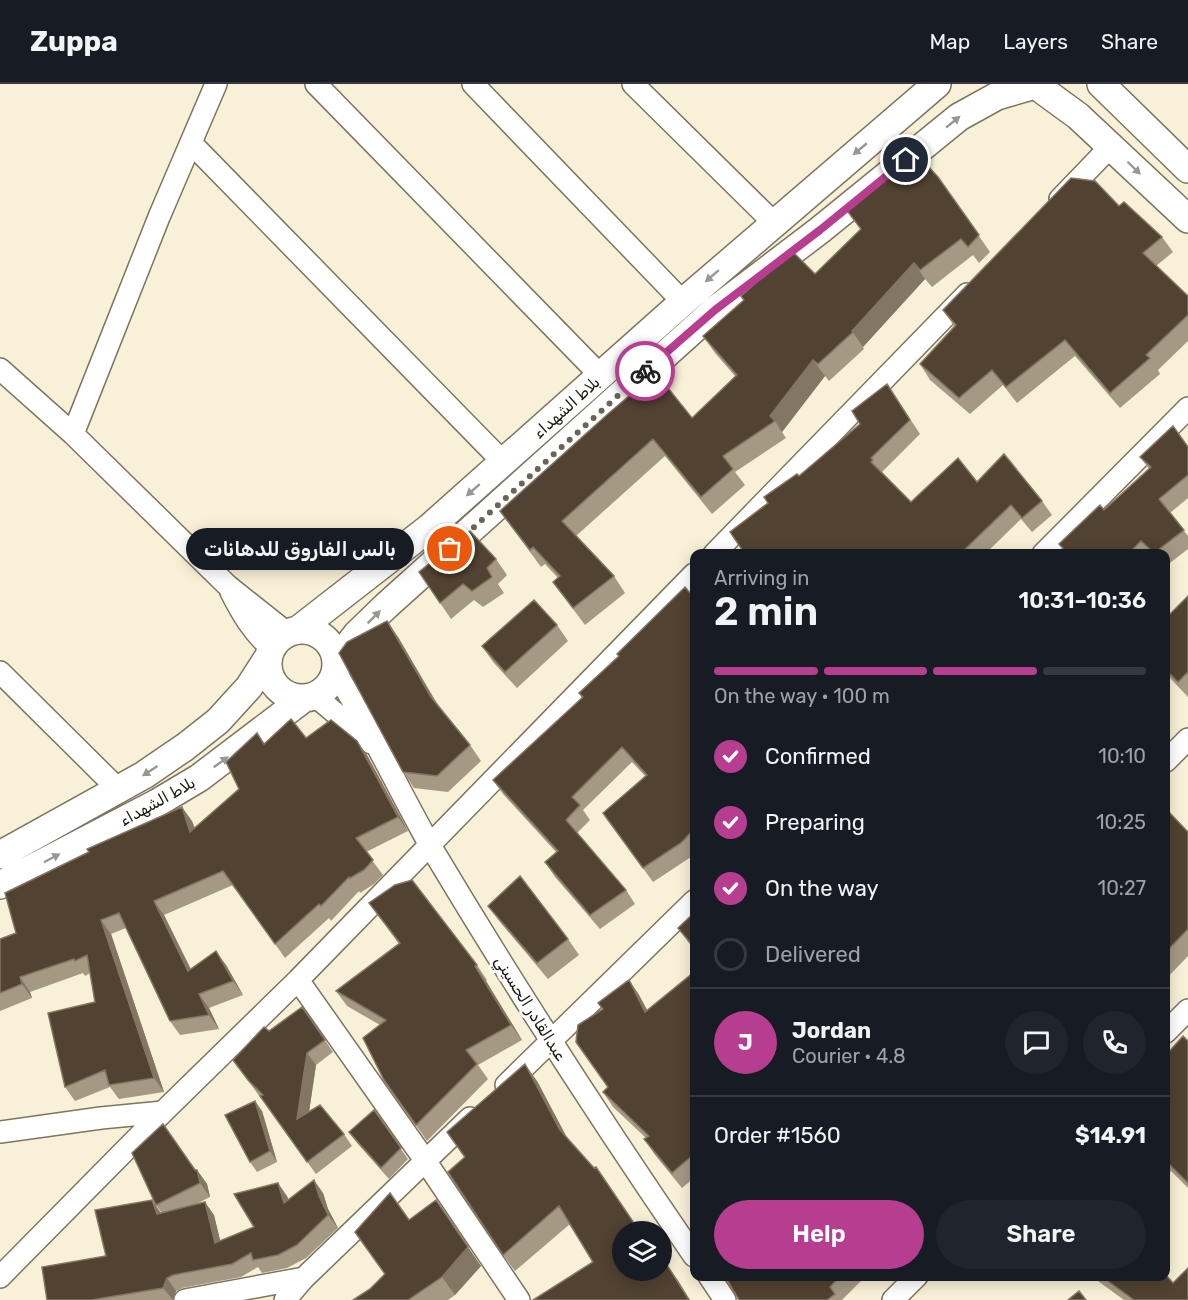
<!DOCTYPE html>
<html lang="en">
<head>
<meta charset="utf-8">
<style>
	body { margin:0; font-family:Rubik,"Noto Naskh Arabic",sans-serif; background:#20242c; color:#f1f3f6; height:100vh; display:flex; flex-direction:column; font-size:22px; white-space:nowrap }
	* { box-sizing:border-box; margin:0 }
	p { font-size:20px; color:#9ea1a6 }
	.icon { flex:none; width:33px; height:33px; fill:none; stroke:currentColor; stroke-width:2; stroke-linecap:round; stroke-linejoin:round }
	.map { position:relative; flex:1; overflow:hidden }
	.details { position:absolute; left:690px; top:465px; width:480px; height:732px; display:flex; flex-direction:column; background:#171b24; border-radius:12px; box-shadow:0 3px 15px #0003 }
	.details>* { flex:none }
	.tools { position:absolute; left:612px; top:1137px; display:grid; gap:12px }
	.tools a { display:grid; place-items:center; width:60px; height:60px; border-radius:50%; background:#171b24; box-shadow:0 3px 15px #0003; font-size:30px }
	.pin { position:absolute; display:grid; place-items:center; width:51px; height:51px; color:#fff; margin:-26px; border:3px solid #fff; border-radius:50%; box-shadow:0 2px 6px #0007 }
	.courier { position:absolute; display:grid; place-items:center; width:60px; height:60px; margin:-30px; border:4px solid #b73d90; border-radius:50%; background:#fff; color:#222; box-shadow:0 2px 8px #0007 }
	.bubble { position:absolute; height:42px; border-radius:21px; background:#171b24; box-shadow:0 3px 15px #0003; font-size:20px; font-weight:600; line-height:42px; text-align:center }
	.summary em { font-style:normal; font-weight:600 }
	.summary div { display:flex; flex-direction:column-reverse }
	.summary { display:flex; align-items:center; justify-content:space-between; height:102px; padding:0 24px }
	h1 { font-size:39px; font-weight:600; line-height:45px }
	.bar { display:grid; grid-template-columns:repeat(4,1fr); gap:9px 6px; align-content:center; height:72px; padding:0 24px }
	.bar i { height:8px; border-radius:4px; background:#363941 }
	.bar .selected { background:#b73d90 }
	.bar p { grid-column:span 4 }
	.line { display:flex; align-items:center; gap:15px; padding:0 24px; border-top:2px solid #363941 }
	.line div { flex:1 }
	.round { display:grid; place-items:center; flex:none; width:63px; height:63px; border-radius:32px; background:#20242c }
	ol { padding:0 24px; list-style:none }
	li { display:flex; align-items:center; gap:18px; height:66px }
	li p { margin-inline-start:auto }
	li .icon { padding:6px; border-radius:50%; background:#b73d90; color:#fff; stroke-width:4 }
	li:last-child { color:#9ea1a6 }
	li i { width:33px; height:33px; border:3px solid #363941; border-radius:50% }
	.cta { display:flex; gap:12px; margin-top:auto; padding:12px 24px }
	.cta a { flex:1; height:69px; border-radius:36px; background:#b73d90; color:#fff; font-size:24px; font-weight:600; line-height:69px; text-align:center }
	.cta a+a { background:#20242c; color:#f1f3f6 }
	header { display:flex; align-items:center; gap:36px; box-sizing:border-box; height:84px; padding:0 30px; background:#171b24; border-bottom:2px solid #363941 }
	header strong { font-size:28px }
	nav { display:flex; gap:33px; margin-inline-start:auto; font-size:21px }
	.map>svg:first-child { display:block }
</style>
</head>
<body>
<header>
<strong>Zuppa</strong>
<nav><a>Map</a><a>Layers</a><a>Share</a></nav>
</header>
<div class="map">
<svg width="1188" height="1216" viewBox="0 0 1188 1216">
	<rect width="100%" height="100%" fill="#f9f0d8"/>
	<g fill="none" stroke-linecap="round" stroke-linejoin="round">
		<defs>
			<path id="minor" d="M316,0L601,292
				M473,0L683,218
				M633,0L774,139
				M191,59L504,379
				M1060,115L1111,62
				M0,285L73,350L228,502L287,549
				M73,350L159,133L216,0
				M714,470L967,210
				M1043,470L1188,324
				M231,508C242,530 253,548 271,564
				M335,587C370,644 398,705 431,763C514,902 602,1038 694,1172
				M0,588L118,705
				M315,612L371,659
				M1166,677L1188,655
				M298,896L422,1072L519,1216
				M1166,948L1188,926
				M506,1001L694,817
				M0,1048L101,1034L163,1028
				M709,1192L725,1216
				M0,1193L163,1028L298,896L694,490
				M185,1216L304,1194
				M285,1216L304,1194L470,1034
				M893,1216L917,1192"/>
			<path id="major" d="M1101,0L1188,85
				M1041,5L1078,32L1188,135
				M268 580a34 34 0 1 1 68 0a34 34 0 1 1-68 0Z
				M298,546L429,444L683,218L937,0
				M336,577L357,550L386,522L715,226L820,146L959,33L997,12L1028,3
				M0,771L144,691L185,663L218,637L249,603L267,575
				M0,801L157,719L199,694L303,615"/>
		</defs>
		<use href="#minor" stroke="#7d755f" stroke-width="24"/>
		<use href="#major" stroke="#7d755f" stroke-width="30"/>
		<use href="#minor" stroke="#fff" stroke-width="21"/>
		<use href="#major" stroke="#fff" stroke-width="27"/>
	</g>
	<path fill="#a59984" d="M938,93L990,168L979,179L973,171L932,203L925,195L863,263L864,265L829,297L825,292L782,348L786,354L735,388L745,401L712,430L665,372L576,452L614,492L625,509L585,541L553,498L558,494L545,480L541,483L500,427L692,334L735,292L715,269L703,252L815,190Z
		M1119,122L1162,153L1173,168L1156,182L1188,212V257L1158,286L1160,290L1120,324L1075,272L1017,319L1003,301L970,330L930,296L920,280L954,242L943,226Z
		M887,300L920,350L882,388L911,418L977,398L1042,417L1052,431L1032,448L1021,435L985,470H745L768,419L860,340Z
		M1188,363V414L1170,429L1188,452V465L1166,482V470H1058L1062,465L1059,460L1104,426L1149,385L1140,373Z
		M496,475L507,491L498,500L504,509L483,523L474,516L451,535L419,488Z
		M1188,512V613L1170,594L1166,598V534Z
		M694,514V770L691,773L653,798L603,729L645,692L632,678L583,726L590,736L577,749L626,806L635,820L600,845L555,793L545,778L556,768L503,710L493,696L582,614L579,609Z
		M557,541L568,557L517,604L493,578L482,562Z
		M398,553L438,621L470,661L481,677L448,708L414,704L403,688Z
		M306,654L357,657L367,671L408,747L366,768L383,791L374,800L360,809L359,807L331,837L329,834L285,874L233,801L164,831L191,885L226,881L243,911L209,924L219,945L180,951L170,937L126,844L111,850L164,1008L119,1015L110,1003L75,1017L65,1003L95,918L90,889L85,892L83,889L30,908L32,914L0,927V855L16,849L192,737L195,744L239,705L265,660Z
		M1166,725L1188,748V872L1166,895Z
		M369,819L477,881L487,896L486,897L522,956L478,981L488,995L427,1057L384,996L380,941L347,922L336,907L399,860Z
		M488,822L568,855L579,871L548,895L500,838Z
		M694,829V866L678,844Z
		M694,891V1094L682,1104L655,1071L644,1055L646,1054L613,1023L603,1008L608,1003L603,926L629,896L639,911L647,926Z
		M302,923L333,968L316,981L309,1028L344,1050L352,1062L316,1090L233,976L269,947Z
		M1188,957V1104L1171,1087L1166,1093V971Z
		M537,997L567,1054L665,1183L667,1181L679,1198L593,1178L570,1140L515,1187L503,1171L464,1073L447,1048Z
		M374,1026L408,1075L389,1095L357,1059L349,1048Z
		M262,1027L277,1078L257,1088L250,1078Z
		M195,1086H197L207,1100L210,1113L196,1120L214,1131L220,1157L254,1143L287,1112L289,1116L323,1109L328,1125L338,1144L306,1174L287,1184L262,1189L258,1183L241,1193L182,1204L176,1207L173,1216H47L161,1128L156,1121Z
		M409,1136L481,1182L455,1211L448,1216H353L370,1205L385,1190Z
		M725,1192H866L842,1216H739Z
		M1091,1192H1166L1188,1216H1124Z"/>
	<path fill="#837663" d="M914,179L925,195L863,263L852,247Z
		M813,276L825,292L782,348L775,337L770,332Z
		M387,537L398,553L442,629L431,613Z
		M357,657L367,671L408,747L398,733Z
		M182,723L192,737L200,762L190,748Z
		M154,817L164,831L198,901L188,887Z
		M101,836L111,850L164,1008L154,994Z
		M216,867L226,881L243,911L233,897Z
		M475,882L486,897L522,956L511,941Z
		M20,893L30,908L32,914L22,900Z
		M629,896L639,911L656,943L645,928Z
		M199,910L209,924L219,945L209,931Z
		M307,969L316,981L306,1048L297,1035Z
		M525,980L537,997L572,1063L560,1046Z
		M255,1017L262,1027L277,1078L270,1067Z
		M197,1086L207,1100L210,1113L200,1099Z
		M314,1096L323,1109L328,1125L338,1144L328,1131L319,1112Z
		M278,1099L287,1112L293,1133L284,1119Z
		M152,1116L161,1129L157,1130Z
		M436,1116L481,1182L455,1211L442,1193Z
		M205,1118L214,1131L224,1172L215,1159Z
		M667,1181L679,1198L690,1216H689Z
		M167,1194L176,1207L173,1216L163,1204Z"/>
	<path fill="#514231" stroke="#837663" stroke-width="1.5" d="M915,68L938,93L979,151L968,163L961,155L920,186L914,179L852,247L853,248L818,280L813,276L770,332L775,337L723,372L733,385L701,413L653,355L562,437L614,492L573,524L553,498L560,492L533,463L530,466L500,427L609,329L656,289L692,334L737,291L703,252L744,216L741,212L792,167L815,190L861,145L845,124Z
		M1071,94L1095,97L1119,122L1124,118L1162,153L1143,169L1188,212V231L1146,271L1150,274L1110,309L1065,256L1006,303L992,286L959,314L920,280L956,241L943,226Z
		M887,300L910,336L871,374L873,376L871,378L911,418L958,374L977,398L1004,370L1042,417L1022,434L1011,421L960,470H745L730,448L768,419L764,413L797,390L799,392L860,340L852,327Z
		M1173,342L1188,363V391L1159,415L1184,446L1154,469L1141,457L1128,470H1058L1063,464L1059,460L1100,421L1104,426L1151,383L1140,373Z
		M470,447L496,475L487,484L492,493L472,507L463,500L440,519L419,488Z
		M685,503L694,514V745L681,759L643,784L603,729L647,691L622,663L572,713L580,721L566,736L626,806L590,831L545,778L558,767L493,696L583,613L579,609L619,572L617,570Z
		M1188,512V588L1178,598L1166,586V534Z
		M534,516L557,541L505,588L482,562Z
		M387,537L431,613L470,661L437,692L403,688L339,569L347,558Z
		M291,635L306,654L331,636L357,657L398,733L356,754L373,776L364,786L350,794L349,793L321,822L319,820L275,860L223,787L154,817L188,887L216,867L233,897L199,910L209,931L170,937L119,829L101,836L154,994L109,1001L105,986L65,1003L48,929L95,918L87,871L75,877L74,875L20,893L22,900L0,909V855L16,849L5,809L89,768L87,765L182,723L190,748L239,705L226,678L257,649L264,660Z
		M1166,725L1188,748V845L1166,868Z
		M520,792L568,855L537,879L488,822Z
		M412,796L477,881L475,882L511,941L466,966L477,980L416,1041L384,996L363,954L386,936L336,907L400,859L369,819L395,801Z
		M694,829V863L678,844Z
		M693,889L694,891V1070L672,1089L644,1055L649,1052L603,1008L608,1003L576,958L578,941L603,925L598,919L629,896L645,928Z
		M302,923L325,956L307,969L297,1035L320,1021L344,1050L307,1078L260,1012L263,1011L248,996L233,976L264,943L269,947Z
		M1183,952L1188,957V1099L1166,1077V971Z
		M525,980L560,1046L594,1084L596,1083L640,1148H622V1186H662V1178L664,1183L667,1181L689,1216H533L593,1178L559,1122L503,1171L448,1088L465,1073L447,1048Z
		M255,1017L270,1067L250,1078L225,1031Z
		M374,1026L401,1064L381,1084L349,1048Z
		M163,1040L195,1086H197L200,1099L156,1121L132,1069Z
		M314,1096L319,1112L328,1131L297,1161L278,1171L253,1176L251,1169L232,1180L173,1191L167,1194L163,1204L91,1216H47L42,1183L106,1172L95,1126L152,1116L157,1130L205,1118L215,1159L254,1143L234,1110L278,1099L284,1119Z
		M390,1109L409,1136L436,1116L468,1163L442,1193L408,1216H353L370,1205L385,1190L355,1148Z
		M694,1139V1152L692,1146Z
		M1188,1184V1216H1134L1101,1192H1166V1191L1173,1199Z
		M725,1192H840L830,1203L835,1210L827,1216H739Z
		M1079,1207L1086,1216H1068Z"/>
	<defs><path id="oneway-solid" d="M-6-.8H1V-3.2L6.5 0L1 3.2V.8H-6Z" transform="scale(1.5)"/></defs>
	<g fill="#989793">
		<use href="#oneway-solid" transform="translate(953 38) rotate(-39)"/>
		<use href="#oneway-solid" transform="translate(860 65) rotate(140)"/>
		<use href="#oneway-solid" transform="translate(1134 84) rotate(44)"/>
		<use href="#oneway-solid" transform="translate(712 192) rotate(139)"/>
		<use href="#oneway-solid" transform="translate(473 406) rotate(139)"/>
		<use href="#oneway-solid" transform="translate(374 533) rotate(-45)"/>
		<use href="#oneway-solid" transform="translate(221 678) rotate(-36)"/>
		<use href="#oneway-solid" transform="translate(150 687) rotate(147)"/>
		<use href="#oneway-solid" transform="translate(52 774) rotate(-28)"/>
	</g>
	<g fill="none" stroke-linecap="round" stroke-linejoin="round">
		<path stroke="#696455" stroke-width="6" stroke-dasharray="0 10.8" d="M450,465L645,287"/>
		<path stroke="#b73d90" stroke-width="8" d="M645,287L715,226L820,146L906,76"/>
	</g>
	<g text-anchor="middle" stroke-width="6" stroke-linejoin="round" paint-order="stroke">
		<g font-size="16" fill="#1b180f" stroke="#fefefe">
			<text transform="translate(566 323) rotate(-42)" y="6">بلاط الشهداء</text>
			<text transform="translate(157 717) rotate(-29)" y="6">بلاط الشهداء</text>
			<text transform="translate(531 924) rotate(58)" y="6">عبدالقادر الحسيني</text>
		</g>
	</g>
</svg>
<div class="tools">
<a><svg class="icon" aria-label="layers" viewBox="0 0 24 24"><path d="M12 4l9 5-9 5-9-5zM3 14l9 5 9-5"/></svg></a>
</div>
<div class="pin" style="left:450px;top:465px;background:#ea580c"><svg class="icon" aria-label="bag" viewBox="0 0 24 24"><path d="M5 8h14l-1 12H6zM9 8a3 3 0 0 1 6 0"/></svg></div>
<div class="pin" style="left:906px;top:76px;background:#1f2937"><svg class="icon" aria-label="home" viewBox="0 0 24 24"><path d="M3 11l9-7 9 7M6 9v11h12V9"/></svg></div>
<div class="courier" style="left:645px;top:287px"><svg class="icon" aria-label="bike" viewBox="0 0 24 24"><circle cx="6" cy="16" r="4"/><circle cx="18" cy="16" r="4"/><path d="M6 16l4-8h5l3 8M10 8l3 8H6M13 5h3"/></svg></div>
<div class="bubble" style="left:186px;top:444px;width:228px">بالس الفاروق للدهانات</div>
<section class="details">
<div class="summary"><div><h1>2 min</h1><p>Arriving in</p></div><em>10:31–10:36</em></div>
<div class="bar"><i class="selected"></i><i class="selected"></i><i class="selected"></i><i></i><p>On the way · 100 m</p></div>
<ol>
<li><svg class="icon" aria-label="check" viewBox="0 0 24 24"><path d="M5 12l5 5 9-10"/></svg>Confirmed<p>10:10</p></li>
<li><svg class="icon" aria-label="check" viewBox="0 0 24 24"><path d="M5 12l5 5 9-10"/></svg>Preparing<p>10:25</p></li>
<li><svg class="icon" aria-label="check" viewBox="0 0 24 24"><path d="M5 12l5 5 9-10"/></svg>On the way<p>10:27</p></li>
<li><i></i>Delivered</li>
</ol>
<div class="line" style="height:108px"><b class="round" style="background:#b73d90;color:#fff">J</b><div><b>Jordan</b><p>Courier · 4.8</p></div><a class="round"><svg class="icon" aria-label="chat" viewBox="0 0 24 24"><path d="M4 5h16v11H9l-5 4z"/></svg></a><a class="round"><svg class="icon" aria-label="phone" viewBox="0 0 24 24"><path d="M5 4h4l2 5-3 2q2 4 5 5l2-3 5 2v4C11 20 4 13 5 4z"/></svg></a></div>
<div class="line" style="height:78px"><div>Order #1560</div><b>$14.91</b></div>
<div class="cta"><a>Help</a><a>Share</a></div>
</section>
</div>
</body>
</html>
